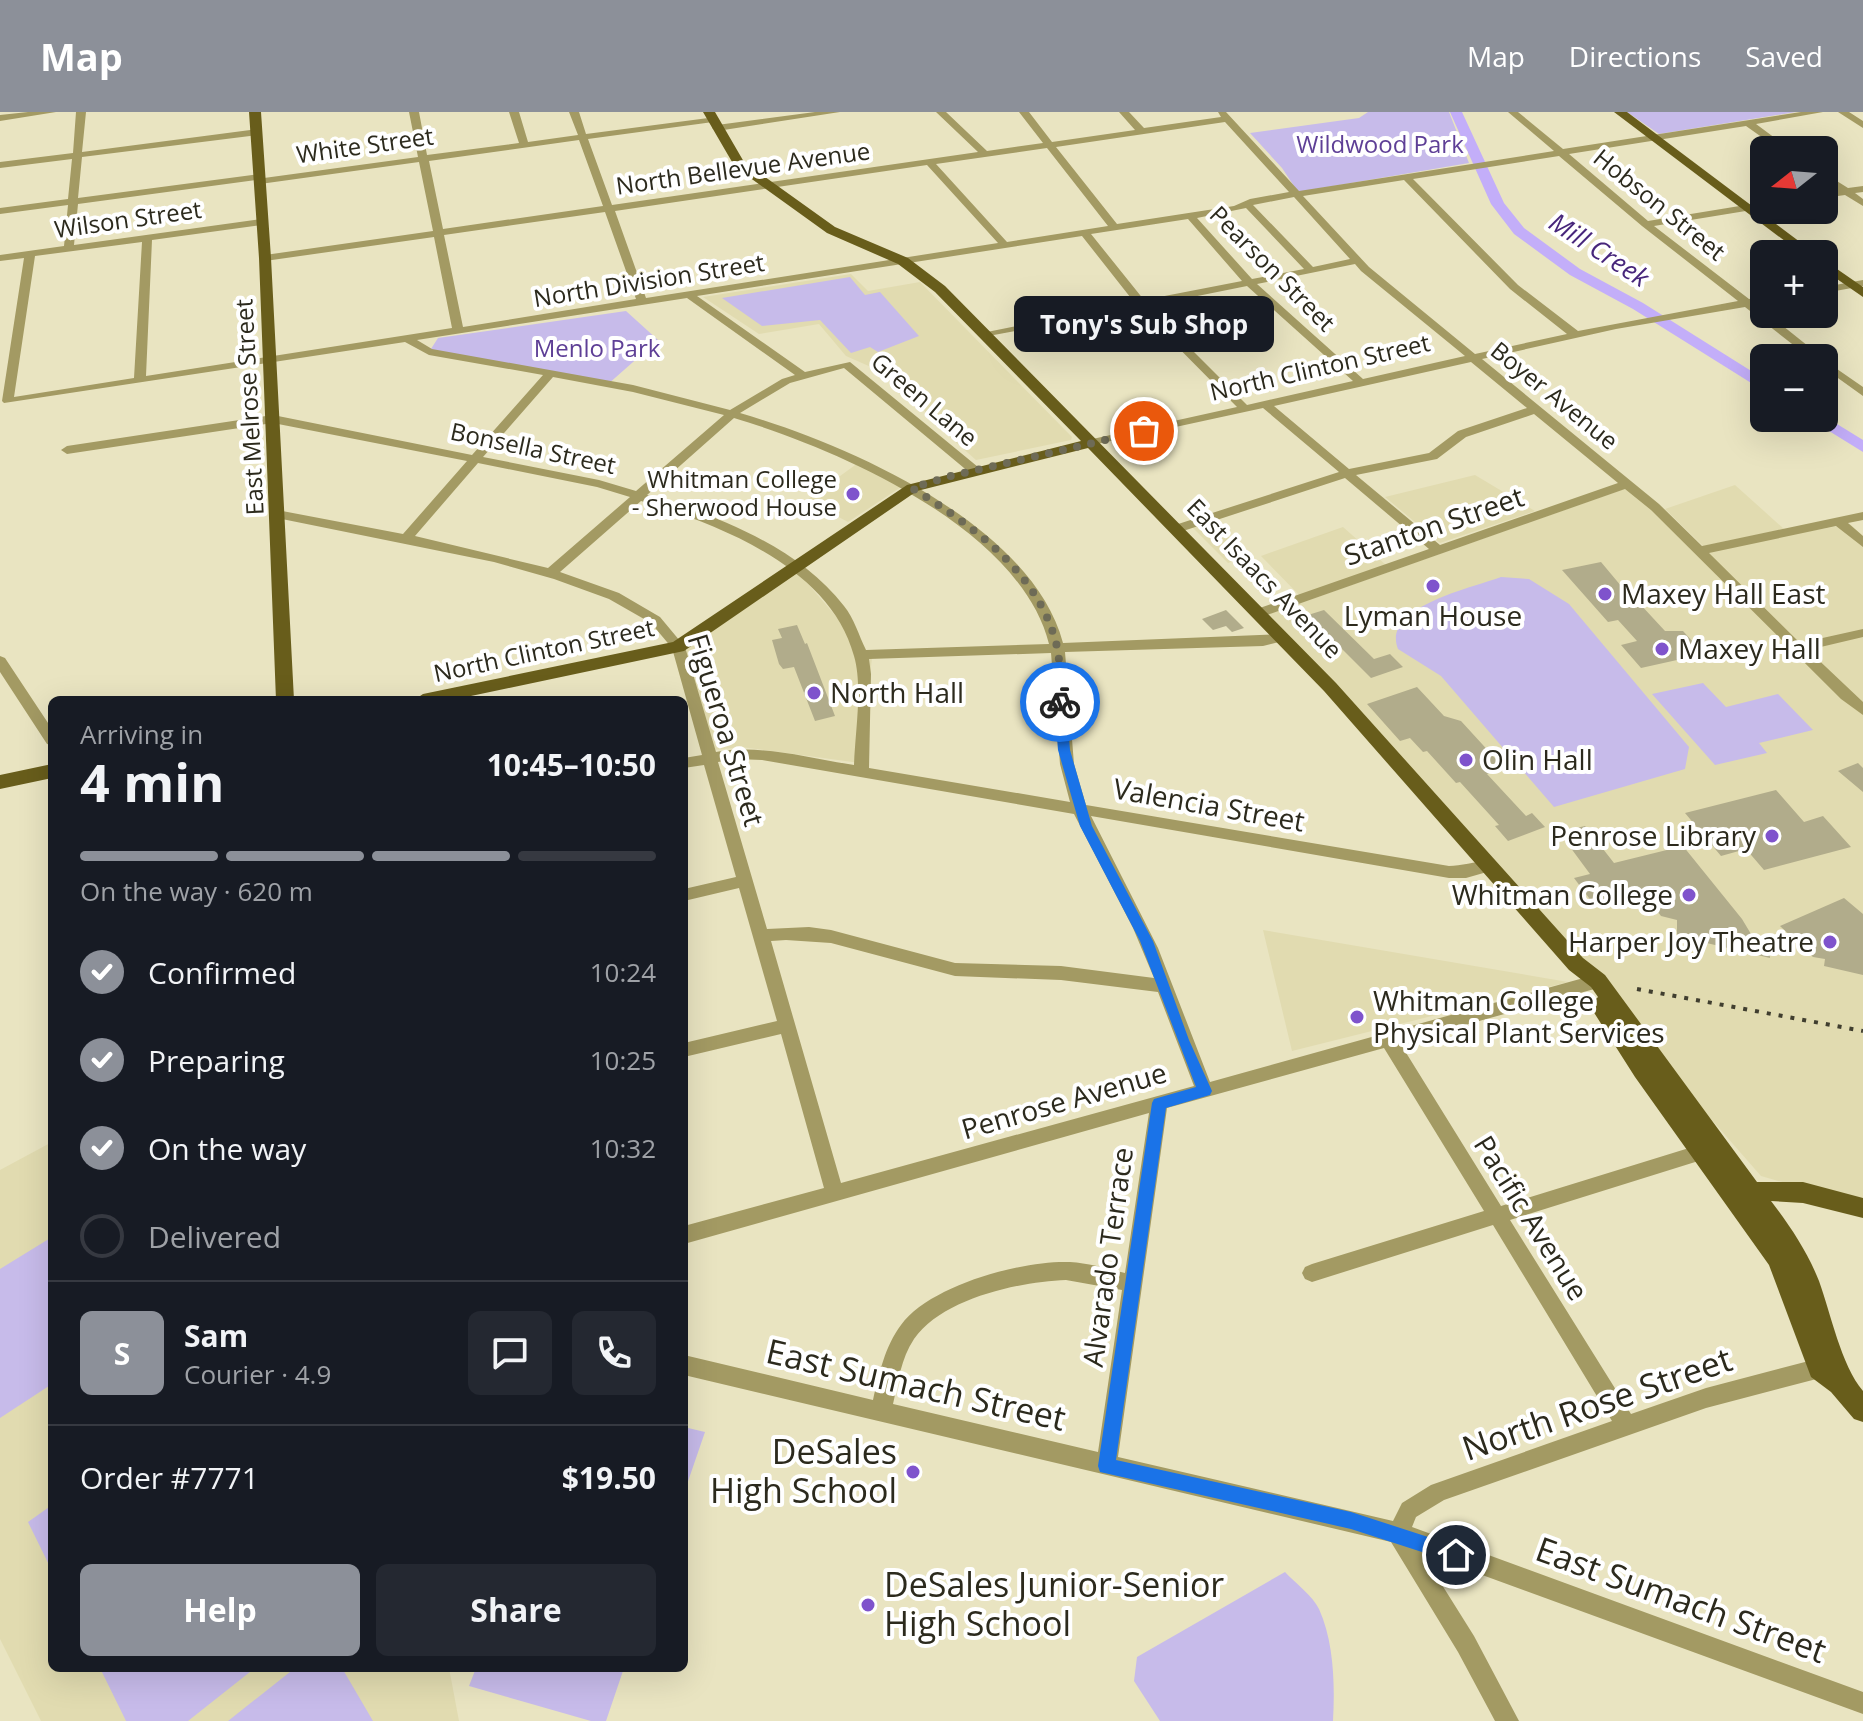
<!DOCTYPE html>
<html lang="en">
<head>
<meta charset="utf-8">
<style>
	body { margin:0; font-family:"Open Sans",sans-serif; background:#242831; color:#f1f3f6; height:100vh; display:flex; flex-direction:column; font-size:30px; white-space:nowrap }
	* { box-sizing:border-box; margin:0 }
	p { font-size:26px; color:#9ea1a6 }
	.icon { flex:none; width:44px; height:44px; fill:none; stroke:currentColor; stroke-width:2; stroke-linecap:round; stroke-linejoin:round }
	.map { position:relative; flex:1; overflow:hidden }
	.details { position:absolute; left:48px; top:584px; width:640px; height:976px; display:flex; flex-direction:column; background:#171b24; border-radius:12px; box-shadow:0 8px 32px #0002 }
	.details>* { flex:none }
	.needle { width:52px; rotate:253deg }
	.controls { position:absolute; left:1750px; top:24px; display:grid; gap:16px }
	.controls a { display:grid; place-items:center; width:88px; height:88px; border-radius:12px; background:#171b24; box-shadow:0 8px 32px #0002; font-size:40px }
	.pin { position:absolute; display:grid; place-items:center; width:68px; height:68px; color:#fff; margin:-34px; border:4px solid #fff; border-radius:50%; box-shadow:0 2px 8px #0007 }
	.courier { position:absolute; display:grid; place-items:center; width:80px; height:80px; margin:-40px; border:6px solid #1a73e8; border-radius:50%; background:#fff; color:#222; box-shadow:0 2px 10px #0007 }
	.bubble { position:absolute; height:56px; border-radius:12px; background:#171b24; box-shadow:0 8px 32px #0002; font-size:26px; font-weight:700; line-height:56px; text-align:center }
	.headline em { font-style:normal; font-weight:700 }
	.headline div { display:flex; flex-direction:column-reverse }
	.headline { display:flex; align-items:center; justify-content:space-between; height:136px; padding:0 32px }
	h1 { font-size:52px; font-weight:700; line-height:60px }
	.bar { display:grid; grid-template-columns:repeat(4,1fr); gap:12px 8px; align-content:center; height:96px; padding:0 32px }
	.bar i { height:10px; border-radius:6px; background:#363941 }
	.bar .current { background:#8c9099 }
	.bar p { grid-column:span 4 }
	.line { display:flex; align-items:center; gap:20px; padding:0 32px; border-top:2px solid #363941 }
	.line div { flex:1 }
	.round { display:grid; place-items:center; flex:none; width:84px; height:84px; border-radius:12px; background:#242831 }
	ol { padding:0 32px; list-style:none }
	li { display:flex; align-items:center; gap:24px; height:88px }
	li p { margin-inline-start:auto }
	li .icon { padding:8px; border-radius:50%; background:#8c9099; color:#fff; stroke-width:4 }
	li:last-child { color:#9ea1a6 }
	li i { width:44px; height:44px; border:4px solid #363941; border-radius:50% }
	.primary-button { display:flex; gap:16px; margin-top:auto; padding:16px 32px }
	.primary-button a { flex:1; height:92px; border-radius:12px; background:#8c9099; color:#fff; font-size:32px; font-weight:700; line-height:92px; text-align:center }
	.primary-button a+a { background:#242831; color:#f1f3f6 }
	header { display:flex; align-items:center; gap:48px; box-sizing:border-box; height:112px; padding:0 40px; background:#8c9099; color:#fff }
	header strong { font-size:38px }
	nav { display:flex; gap:44px; margin-inline-start:auto; font-size:28px }
	.map>svg:first-child { display:block }
</style>
</head>
<body>
<header>
<strong>Map</strong>
<nav><a>Map</a><a>Directions</a><a>Saved</a></nav>
</header>
<div class="map">
<svg width="1863" height="1609" viewBox="0 0 1863 1609">
	<rect width="100%" height="100%" fill="#e9e4c1"/>
	<path fill="#e1dbb0" d="M851,162L868,179L920,170L1072,325L1071,328L976,348L926,304L925,299L871,255L846,244L819,212L759,222L703,185Z
		M858,351L901,375L848,410L807,388Z
		M1475,363L1535,399L1440,431L1385,385Z
		M1735,373L1784,417L1703,434L1665,397Z
		M1630,375L1699,439L1850,412L1863,424V1093L1761,1064L1269,502Z
		M1209,406L1250,444L1228,451L1189,412Z
		M1343,415L1386,453L1302,486L1261,444Z
		M796,458L872,546L860,651L741,635L714,638L684,537Z
		M1263,818L1568,870L1292,939Z
		M52,1030V1556H449L459,1609H41L0,1527V1058Z"/>
	<path fill="#c7bbea" d="M1368,0H1449L1469,51L1298,80L1282,56L1250,21L1359,6Z
		M1627,0H1796L1659,22Z
		M850,165L865,183L880,180L919,224L878,240L870,235L851,241L820,208L762,214L722,186Z
		M626,199L658,228L607,273L429,240L438,226Z
		M1501,465L1529,467L1569,492L1689,635L1685,657L1554,695L1441,564L1398,537C1381,495 1472,476 1501,465Z
		M1703,571L1726,595L1778,582L1813,618L1759,631L1767,641L1715,653L1652,582Z
		M52,1125V1272L0,1306V1157Z
		M684,1315L705,1320L684,1381Z
		M52,1393V1459L28,1410Z
		M1285,1460C1295,1471 1313,1484 1319,1497C1334,1530 1335,1573 1333,1609H1160L1134,1569L1137,1545Z
		M100,1556H255L188,1609H126Z
		M295,1556H342L373,1609H228Z
		M476,1556H624L606,1609H591L469,1574Z"/>
	<g fill="none" stroke-linecap="round" stroke-linejoin="round">
		<path fill="#c3aef9" fill-rule="evenodd" d="M1450,0H1462L1504,91L1524,116L1580,157L1643,191L1764,267V279L1633,197L1570,163L1514,122L1491,92Z
			M1824,304L1863,328V340L1808,306Z"/>
	</g>
	<path fill="#b1ac8b" d="M1601,450L1637,493L1640,492L1665,519H1683L1704,542L1641,556L1621,533L1637,529L1618,508L1608,510L1562,458Z
		M1226,498L1244,516L1232,520L1226,514L1213,518L1202,507Z
		M1324,498L1374,547L1390,542L1403,555L1371,566L1308,503Z
		M797,513L805,532L807,531L835,604L815,609L794,555L783,557L779,552L772,528L782,526L778,517Z
		M1417,575L1444,604L1461,609L1504,656L1487,662L1526,704L1532,701L1545,715L1508,729L1495,714L1499,713L1460,670L1456,671L1427,639L1423,640L1410,626L1400,629L1367,592Z
		M1858,651L1863,656V680L1838,659Z
		M1776,678L1804,710L1823,704L1851,735L1764,758L1746,737L1721,744L1685,701Z
		M1585,714L1614,751L1683,734L1742,807L1754,827L1769,831L1770,846L1677,824V808L1661,804L1644,782L1595,794L1574,766L1590,762L1559,720Z
		M1844,786L1863,802V863L1824,854L1825,847L1813,845L1780,814Z"/>
	<g fill="none" stroke-linecap="round" stroke-linejoin="round">
		<path fill="#a39a63" fill-rule="evenodd" d="M28,0H56L0,9V3Z
			M76,0H86L82,40L257,17L262,20L257,23L82,45L78,86L260,62L264,66L418,45L409,0H419L427,43L519,31L509,0H519L528,30L578,23L569,0H579L586,22L716,5L718,7L713,10L588,27L612,93L978,40L936,0H946L987,39L1043,31L1019,0H1029L1052,30L1135,18L1119,0H1129L1144,16L1221,5L1218,0H1226L1299,79L1554,39L1508,0H1518L1563,37L1801,0H1823L1756,12L1791,38H1780L1746,14L1569,42L1648,109L1764,90V96L1654,114L1749,187L1764,185V191L1756,193L1764,202H1768L1823,246H1810L1745,195L1616,217L1482,247L1659,392L1702,434L1863,400V408L1848,411L1863,424V435L1836,414L1709,441L1800,531L1863,517V525L1808,538L1863,590V603L1841,587L1651,398L1625,377L1264,504H1254V498L1429,437L1345,366L1180,420H1172V414L1339,360L1263,296L1088,334V328L1237,295L1139,196L983,225V221L987,220L1134,190L1082,124L697,184L805,260L850,250L978,355V361H970L844,256L790,271L740,301C849,333 1031,412 1063,531L1287,522V528L1263,534L1065,540L1074,652L1086,693L1449,754C1463,754 1482,747 1494,750L1496,754L1494,758L1466,766H1449L1091,704L1158,836L1210,970L1598,862L1604,864L1606,869L1604,874L1598,876L1400,931L1501,1094L1702,1032L1708,1034L1711,1040L1708,1046L1510,1108L1631,1302L1706,1276L1828,1244L1835,1247L1838,1254L1835,1261L1828,1264L1706,1296L1444,1388L1416,1405L1412,1415L1863,1580V1602L1422,1441L1474,1524L1519,1609H1495L1458,1540L1391,1430L684,1263V1243L873,1288C879,1262 885,1234 901,1213C930,1173 1023,1148 1070,1150C1089,1151 1107,1157 1125,1161L1149,1001L684,1132V1114L824,1076L781,922L684,945V931L777,909L739,776L684,789V777L736,765L704,653L684,656V646L702,643L672,536L651,511L609,487L554,467L494,450L277,406L271,402L277,398L403,422L467,349L273,311L67,342L61,338L67,334L273,303L472,343L543,263L429,243L405,230L4,291L2,289L24,146L0,149V143L64,134L68,93L0,102V96L68,87L72,47L0,56V50L73,41ZM1225,10L1289,80L1250,87L1234,94L1117,112L1056,35ZM579,28L603,94L443,117L429,49ZM1047,36L1108,114L1007,130L936,52ZM1559,44L1642,114L1738,189L1578,219L1518,173L1413,67ZM419,50L433,119L265,143L260,146L265,149L434,125L452,216L146,264L152,128L262,113L267,110L262,107L74,133L78,92L256,68L260,72ZM927,53L998,131L646,186L615,99ZM1404,68L1510,177L1567,222L1475,242L1369,155L1303,84ZM1294,85L1350,147L1313,155L1253,93ZM1246,96L1304,157L1252,167L1197,106ZM605,100L636,187L463,215L444,123ZM1188,107L1242,169L1144,188L1091,122ZM142,130L134,266L14,285L35,144ZM1355,152L1361,159L1465,244L1363,267L1257,172ZM1247,174L1353,269L1247,293L1148,194ZM687,186L795,263L782,267L730,298L633,273L432,237L417,228ZM1471,250L1527,296L1458,319L1429,341L1349,357L1274,294ZM553,265L633,280L724,303L636,379L599,368L483,345ZM1534,302L1618,371L1440,433L1356,363L1437,347L1466,325ZM734,306C838,337 1020,416 1049,532L866,538C859,524 854,506 844,494C797,434 718,404 647,383ZM478,351L597,375L630,385L548,456L415,424ZM641,389C720,413 830,455 854,544C863,574 855,621 854,653C808,646 762,632 716,640L685,535L660,505L619,481L560,460ZM1051,541L1060,652L1070,690L869,656L871,562L869,547ZM736,647L762,648L1074,702L1133,816L1154,866L1061,854L955,851L831,818L809,815L767,817L718,650ZM786,828L831,831L955,864L1061,868L1158,880L1194,974L841,1071L771,829ZM1384,936L1484,1099L1312,1152L1305,1155L1302,1161L1305,1167L1312,1170L1493,1113L1612,1309L1431,1373L1402,1391L1393,1409L1118,1345L1167,996ZM1066,1168L1122,1178L1098,1340L893,1292C898,1271 901,1246 914,1227C943,1186 1019,1170 1066,1168Z
			M815,0H840L717,19L712,16L717,13Z
			M1838,0H1849L1863,9V16Z
			M1824,61L1848,76L1863,74V80L1855,81L1863,87V94L1845,83L1824,86V80L1838,78L1824,68Z
			M1863,168V174L1824,181V175Z
			M1824,248L1863,275V284L1824,256Z
			M0,544L5,546L52,617V633L47,632L0,560Z"/>
		<path fill="#685d1b" fill-rule="evenodd" d="M249,0H261L271,146L294,588H276L259,146Z
			M703,0H715L744,50L835,115L908,146L945,174L1336,571L1583,846L1605,863L1757,1070H1803L1863,1086V1106L1803,1091L1771,1089C1790,1114 1807,1139 1819,1169C1831,1202 1841,1253 1863,1279V1310L1854,1307L1831,1280L1811,1265L1769,1153L1635,965L1593,899L1590,893L1598,885L1591,875L1569,858L1324,579L1088,336L917,379L684,539L452,588H414L423,582L673,530L907,373L1081,329L935,180L898,152L827,121L735,55Z
			M1614,0H1627L1816,142H1802Z
			M1824,148L1863,175V185L1824,158Z
			M52,652V666L0,677V663Z"/>
		<path stroke="#403e2f" stroke-width="4" stroke-dasharray="4 8" stroke-linecap="butt" d="M1637,877L1863,919"/>
	</g>
	<path fill="#1a73e8" d="M1060,586L1066,590L1070,638L1092,714L1153,829L1189,928L1212,979L1210,983L1166,996L1116,1348L1351,1400L1462,1436L1465,1443L1462,1449L1456,1451L1351,1417L1100,1360L1098,1354L1152,991L1154,987L1196,975L1140,829L1080,714L1058,638L1054,590Z"/>
	<g fill="none" stroke-linecap="round" stroke-linejoin="round">
		<path stroke="#6e6b56" stroke-width="8" stroke-dasharray="0 14.4" d="M1060,590C1059,572 1061,553 1057,535C1040,461 973,414 912,376L947,365L1144,319"/>
	</g>
	<g fill="#7f53cc" stroke="#fff" stroke-width="3">
		<circle cx="853" cy="382" r="8"/>
		<circle cx="1433" cy="474" r="8"/>
		<circle cx="1605" cy="482" r="8"/>
		<circle cx="1662" cy="537" r="8"/>
		<circle cx="814" cy="581" r="8"/>
		<circle cx="1466" cy="648" r="8"/>
		<circle cx="1772" cy="724" r="8"/>
		<circle cx="1689" cy="783" r="8"/>
		<circle cx="1830" cy="830" r="8"/>
		<circle cx="1357" cy="905" r="8"/>
		<circle cx="913" cy="1360" r="8"/>
		<circle cx="868" cy="1493" r="8"/>
	</g>
	<g text-anchor="middle" stroke-width="8" stroke-linejoin="round" paint-order="stroke">
		<g font-size="24" fill="#5e3f96" stroke="#fff">
			<text x="1380" y="41">Wildwood Park</text>
			<text x="597" y="245">Menlo Park</text>
		</g>
		<g font-size="24" fill="#2c2a1d" stroke="#fff">
			<text transform="translate(365 34) rotate(-8)" y="8">White Street</text>
			<text transform="translate(743 57) rotate(-8)" y="8">North Bellevue Avenue</text>
			<text transform="translate(1659 93) rotate(39)" y="8">Hobson Street</text>
			<text transform="translate(128 108) rotate(-8)" y="8">Wilson Street</text>
			<text transform="translate(1272 157) rotate(45)" y="8">Pearson Street</text>
			<text transform="translate(649 169) rotate(-9)" y="8">North Division Street</text>
			<text transform="translate(1320 256) rotate(-13)" y="8">North Clinton Street</text>
			<text transform="translate(1554 284) rotate(39)" y="8">Boyer Avenue</text>
			<text transform="translate(924 288) rotate(40)" y="8">Green Lane</text>
			<text transform="translate(250 295) rotate(-93)" y="8">East Melrose Street</text>
			<text transform="translate(533 337) rotate(12)" y="8">Bonsella Street</text>
			<text transform="translate(1264 467) rotate(46)" y="8">East Isaacs Avenue</text>
			<text transform="translate(544 539) rotate(-12)" y="8">North Clinton Street</text>
		</g>
		<g font-size="24" fill="#2c2a1d" stroke="#fff" text-anchor="end">
			<text x="837" y="376">Whitman College<tspan x="837" dy="28">- Sherwood House</tspan></text>
		</g>
		<g font-size="26" font-style="italic" fill="#47267b" stroke="#fff">
			<text transform="translate(1599 138) rotate(33)" y="9">Mill Creek</text>
		</g>
		<g font-size="28" fill="#2c2a1d" stroke="#fff">
			<text transform="translate(1434 414) rotate(-19)" y="10">Stanton Street</text>
			<text transform="translate(726 618) rotate(73)" y="10">Figueroa Street</text>
			<text transform="translate(1209 693) rotate(10)" y="10">Valencia Street</text>
			<text transform="translate(1064 989) rotate(-16)" y="10">Penrose Avenue</text>
			<text transform="translate(1531 1106) rotate(58)" y="10">Pacific Avenue</text>
			<text transform="translate(1108 1145) rotate(-82)" y="10">Alvarado Terrace</text>
		</g>
		<g font-size="28" fill="#2c2a1d" stroke="#fff" text-anchor="start">
			<text x="1621" y="492">Maxey Hall East</text>
			<text x="1433" y="514" text-anchor="middle">Lyman House</text>
			<text x="1678" y="547">Maxey Hall</text>
			<text x="830" y="591">North Hall</text>
			<text x="1482" y="658">Olin Hall</text>
			<text x="1756" y="734" text-anchor="end">Penrose Library</text>
			<text x="1673" y="793" text-anchor="end">Whitman College</text>
			<text x="1814" y="840" text-anchor="end">Harper Joy Theatre</text>
			<text x="1373" y="899">Whitman College<tspan x="1373" dy="32">Physical Plant Services</tspan></text>
		</g>
		<g font-size="34" fill="#2c2a1d" stroke="#fff">
			<text transform="translate(916 1273) rotate(13)" y="12">East Sumach Street</text>
			<text transform="translate(1597 1292) rotate(-19)" y="12">North Rose Street</text>
			<text transform="translate(1681 1488) rotate(20)" y="12">East Sumach Street</text>
		</g>
		<g font-size="34" fill="#2c2a1d" stroke="#fff" text-anchor="end">
			<text x="897" y="1352">DeSales<tspan x="897" dy="39">High School</tspan></text>
			<text x="884" y="1485" text-anchor="start">DeSales Junior-Senior<tspan x="884" dy="39">High School</tspan></text>
		</g>
	</g>
</svg>
<div class="controls">
<a><svg class="needle" viewBox="-14 -14 28 28"><path d="M0-13l5 13h-10z" fill="#e53935"/><path d="M0 13l5-13h-10z" fill="#9ea1a6"/></svg></a>
<a>+</a>
<a>−</a>
</div>
<div class="pin" style="left:1144px;top:319px;background:#ea580c"><svg class="icon" aria-label="bag" viewBox="0 0 24 24"><path d="M5 8h14l-1 12H6zM9 8a3 3 0 0 1 6 0"/></svg></div>
<div class="pin" style="left:1456px;top:1443px;background:#1f2937"><svg class="icon" aria-label="home" viewBox="0 0 24 24"><path d="M3 11l9-7 9 7M6 9v11h12V9"/></svg></div>
<div class="courier" style="left:1060px;top:590px"><svg class="icon" aria-label="bike" viewBox="0 0 24 24"><circle cx="6" cy="16" r="4"/><circle cx="18" cy="16" r="4"/><path d="M6 16l4-8h5l3 8M10 8l3 8H6M13 5h3"/></svg></div>
<div class="bubble" style="left:1014px;top:184px;width:260px">Tony's Sub Shop</div>
<section class="details">
<div class="headline"><div><h1>4 min</h1><p>Arriving in</p></div><em>10:45–10:50</em></div>
<div class="bar"><i class="current"></i><i class="current"></i><i class="current"></i><i></i><p>On the way · 620 m</p></div>
<ol>
<li><svg class="icon" aria-label="check" viewBox="0 0 24 24"><path d="M5 12l5 5 9-10"/></svg>Confirmed<p>10:24</p></li>
<li><svg class="icon" aria-label="check" viewBox="0 0 24 24"><path d="M5 12l5 5 9-10"/></svg>Preparing<p>10:25</p></li>
<li><svg class="icon" aria-label="check" viewBox="0 0 24 24"><path d="M5 12l5 5 9-10"/></svg>On the way<p>10:32</p></li>
<li><i></i>Delivered</li>
</ol>
<div class="line" style="height:144px"><b class="round" style="background:#8c9099;color:#fff">S</b><div><b>Sam</b><p>Courier · 4.9</p></div><a class="round"><svg class="icon" aria-label="chat" viewBox="0 0 24 24"><path d="M4 5h16v11H9l-5 4z"/></svg></a><a class="round"><svg class="icon" aria-label="phone" viewBox="0 0 24 24"><path d="M5 4h4l2 5-3 2q2 4 5 5l2-3 5 2v4C11 20 4 13 5 4z"/></svg></a></div>
<div class="line" style="height:104px"><div>Order #7771</div><b>$19.50</b></div>
<div class="primary-button"><a>Help</a><a>Share</a></div>
</section>
</div>
</body>
</html>
